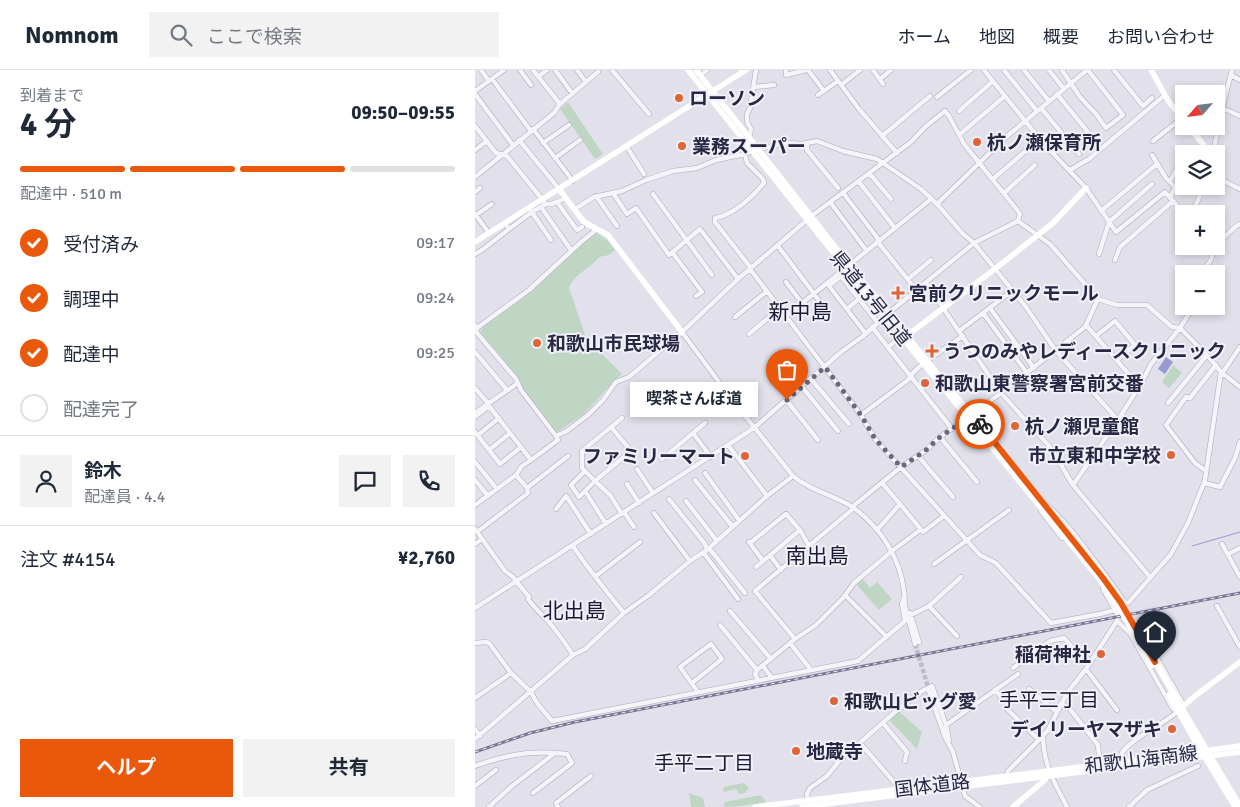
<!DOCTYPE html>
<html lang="ja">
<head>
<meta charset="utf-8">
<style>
	body { margin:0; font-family:Signika,"Noto Sans JP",sans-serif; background:#f2f2f3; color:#1f2937; height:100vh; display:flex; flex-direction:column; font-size:19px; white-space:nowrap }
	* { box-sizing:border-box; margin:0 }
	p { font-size:16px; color:#747a83 }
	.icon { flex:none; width:28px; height:28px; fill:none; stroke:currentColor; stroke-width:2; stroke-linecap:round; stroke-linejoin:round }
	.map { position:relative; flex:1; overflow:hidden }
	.drawer { display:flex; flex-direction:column; background:#fff; width:475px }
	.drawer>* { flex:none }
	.needle { width:32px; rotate:242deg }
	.buttons { position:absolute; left:700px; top:15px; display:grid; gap:10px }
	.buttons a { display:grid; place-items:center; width:50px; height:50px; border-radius:0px; background:#fff; box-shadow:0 2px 8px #0003; font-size:25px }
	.pin { position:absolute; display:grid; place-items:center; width:42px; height:42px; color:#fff; margin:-51px -21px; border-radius:50% 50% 50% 0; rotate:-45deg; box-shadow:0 0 5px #0007 }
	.pin .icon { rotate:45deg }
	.courier { position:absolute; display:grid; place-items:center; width:50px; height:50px; margin:-25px; border:4px solid #ea580c; border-radius:50%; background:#fff; color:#222; box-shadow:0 1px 6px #0007 }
	.bubble { position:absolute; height:35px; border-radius:0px; background:#fff; box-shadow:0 2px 8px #0003; font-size:16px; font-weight:700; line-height:35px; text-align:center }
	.summary em { font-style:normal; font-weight:700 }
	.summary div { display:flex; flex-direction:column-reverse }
	.summary { display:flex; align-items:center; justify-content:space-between; height:85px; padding:0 20px }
	h1 { font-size:32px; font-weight:700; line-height:38px }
	.bar { display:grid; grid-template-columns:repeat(4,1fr); gap:8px 5px; align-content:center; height:60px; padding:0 20px }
	.bar i { height:6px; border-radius:4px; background:#e0e1e3 }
	.bar .active { background:#ea580c }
	.bar p { grid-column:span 4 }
	.line { display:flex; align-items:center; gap:12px; padding:0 20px; border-top:1px solid #e0e1e3 }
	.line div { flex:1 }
	.round { display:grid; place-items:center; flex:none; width:52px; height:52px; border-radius:0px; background:#f2f2f3 }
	ol { padding:0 20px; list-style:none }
	li { display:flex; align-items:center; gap:15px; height:55px }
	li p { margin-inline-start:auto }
	li .icon { padding:5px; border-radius:50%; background:#ea580c; color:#fff; stroke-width:4 }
	li:last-child { color:#747a83 }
	li i { width:28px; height:28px; border:2px solid #e0e1e3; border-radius:50% }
	.action { display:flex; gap:10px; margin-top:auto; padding:10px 20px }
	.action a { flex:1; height:58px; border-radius:0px; background:#ea580c; color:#fff; font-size:20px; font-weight:700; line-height:58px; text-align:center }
	.action a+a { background:#f2f2f3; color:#1f2937 }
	header { display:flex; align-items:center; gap:30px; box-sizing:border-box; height:70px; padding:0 25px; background:#fff; border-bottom:1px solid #e0e1e3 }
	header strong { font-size:24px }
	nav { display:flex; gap:28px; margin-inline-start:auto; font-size:18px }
	.search { width:350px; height:45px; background:#f2f2f3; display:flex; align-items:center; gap:12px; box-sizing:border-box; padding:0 18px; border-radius:0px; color:#747a83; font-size:19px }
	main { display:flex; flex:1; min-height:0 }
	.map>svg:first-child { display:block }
</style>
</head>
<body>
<header>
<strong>Nomnom</strong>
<div class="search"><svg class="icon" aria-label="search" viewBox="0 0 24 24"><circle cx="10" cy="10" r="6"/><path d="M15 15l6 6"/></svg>ここで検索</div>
<nav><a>ホーム</a><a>地図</a><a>概要</a><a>お問い合わせ</a></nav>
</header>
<main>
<section class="drawer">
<div class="summary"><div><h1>4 分</h1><p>到着まで</p></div><em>09:50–09:55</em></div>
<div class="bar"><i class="active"></i><i class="active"></i><i class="active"></i><i></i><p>配達中 · 510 m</p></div>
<ol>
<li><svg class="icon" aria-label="check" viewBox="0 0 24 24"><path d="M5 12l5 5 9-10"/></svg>受付済み<p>09:17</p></li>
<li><svg class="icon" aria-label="check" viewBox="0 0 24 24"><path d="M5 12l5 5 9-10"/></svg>調理中<p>09:24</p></li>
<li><svg class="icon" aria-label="check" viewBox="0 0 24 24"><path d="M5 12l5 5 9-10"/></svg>配達中<p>09:25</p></li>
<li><i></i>配達完了</li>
</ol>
<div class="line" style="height:90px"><a class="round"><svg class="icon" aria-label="person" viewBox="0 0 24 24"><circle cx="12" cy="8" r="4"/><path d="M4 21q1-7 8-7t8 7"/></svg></a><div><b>鈴木</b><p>配達員 · 4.4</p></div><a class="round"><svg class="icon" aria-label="chat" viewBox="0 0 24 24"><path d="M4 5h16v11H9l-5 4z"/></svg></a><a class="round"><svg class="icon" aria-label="phone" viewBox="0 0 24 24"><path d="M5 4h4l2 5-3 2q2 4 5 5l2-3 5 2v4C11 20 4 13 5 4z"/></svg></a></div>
<div class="line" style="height:65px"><div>注文 #4154</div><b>¥2,760</b></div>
<div class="action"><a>ヘルプ</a><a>共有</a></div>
</section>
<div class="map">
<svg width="765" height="737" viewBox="0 0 765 737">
	<rect width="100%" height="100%" fill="#e1e0eb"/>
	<path fill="#c0d6c4" d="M93,32L128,84L120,89L85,39Z
		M122,163L132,170L140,180L134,185L124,187C115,199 99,204 94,218L111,268L147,304L140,310L109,344L81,363L48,320L40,304L5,262L8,257L56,222L97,182Z
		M698,295L707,303L694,318L687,312Z
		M387,508L395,518L402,512L417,529L404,540L381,514Z
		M424,641L447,662L442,679L414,650Z
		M269,713L274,718L270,723L264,724L261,719L248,722L249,717Z
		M214,723L228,728L230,737H216Z
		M281,726H287L290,731L289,733L255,737H250L249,735L250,732Z"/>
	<path fill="#979bcf" d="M691,287L698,292L690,304L683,299Z"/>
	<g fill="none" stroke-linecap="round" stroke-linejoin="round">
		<path stroke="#979bcf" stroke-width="1" d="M717,476L765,462"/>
		<path stroke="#bcbbca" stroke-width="4.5" stroke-dasharray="4.5 2" stroke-linecap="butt" d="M440,574L454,620"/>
		<defs>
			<path id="street" d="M6,0L14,11
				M45,0L56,15
				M58,0L85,34
				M80,0L97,23
				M102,0L111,12L123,2
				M137,0L174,44
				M311,0V5L331,0
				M333,0L349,21
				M355,0L384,39L422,83
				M398,0L408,14
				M509,0L568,73L611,118L641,162L690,122L710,144
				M529,0L562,41
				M549,0L574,31
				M574,0L589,19
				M587,0L605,27L621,44L631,58L648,45L613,0
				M639,0L668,36L677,28
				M756,5L765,10
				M64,6L72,0
				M225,6L232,0
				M17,9L56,61
				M405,9L416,0
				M366,15L385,0
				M279,17L299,15
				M0,21L29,0
				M0,24L38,75
				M582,24L621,72
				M343,25L363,11
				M462,27L496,0
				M566,38L604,84
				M747,38L765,46
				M484,41L518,11
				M0,56L21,83L32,86L71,134L57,142L34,159L30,153
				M58,59L98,111
				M484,65L530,26
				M407,66L455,26
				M274,68L276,59L272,52V44L275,38L281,0
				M44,70L84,119
				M678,71L707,48
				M68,73L94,55
				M332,73V80L363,118
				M152,77L169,104
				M0,80L12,71
				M270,84L272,93L288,109L289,113C277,127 258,145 240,148V152L276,198
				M734,84V82L739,79L747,38L757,0
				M677,85L691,108L700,117L695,128
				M80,88L105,70
				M595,100L614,89L690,25
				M395,104L416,129
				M0,107L79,43L85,34L111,12
				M741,107L765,119
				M518,109L554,78
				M695,111L709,86
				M384,112L420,158
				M0,122L5,118
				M138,123L152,144L161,138L194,185L225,159L263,209
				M529,123L560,95
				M178,124L237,205
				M369,124L404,170
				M121,126L142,156
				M82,132L102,160L107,157
				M355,132L391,180
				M71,134C79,136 84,129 91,129
				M462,134L531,67L612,0
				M66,137L96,180
				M100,139L119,127L147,121L171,110L198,101L222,98L241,90L270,84L283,79L313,73L327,74L342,71L368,81L402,89L446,119L462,134L488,164L499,173L551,237L581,281L643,350
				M56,141L76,170
				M626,141L682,94
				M0,144L14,163
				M717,144L729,116
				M1,145L17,134
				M402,171L442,221
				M741,175L760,157L765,154
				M303,176L352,241
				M197,182L227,222L221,226
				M0,184L7,180L34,159
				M624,184L634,152L677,114
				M640,190L645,177L698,131
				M275,199L386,345L400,369L505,485L521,493L576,553L625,544L640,540L628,519
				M726,204C732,192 742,191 734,176
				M433,209L456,190
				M311,212L327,233
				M451,213L526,323L575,377L598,415L675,507
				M515,238L559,298
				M372,239L384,229
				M508,243L552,303
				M260,247L291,222
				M310,247L456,129
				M0,255L2,263L41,309L46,320L81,366
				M611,255L664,316
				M397,257L477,359
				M2,258L54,220L106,172L122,159
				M484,261L537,221
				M207,262L255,327L318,406C337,422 360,425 379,438C406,458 425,488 429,521C430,526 429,531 430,536C433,549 437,561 440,574
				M274,264L304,239
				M391,264L354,216L366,206L403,253
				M621,266L640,251L660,275L642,290
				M413,277L427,266
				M0,282L32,320
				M748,302L765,277
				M336,309L374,354
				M327,317L363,361
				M0,318L13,333L14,336L56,390L47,396L41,405L0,435
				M312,331L343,370
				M693,333L732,285
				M0,343L43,313
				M386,345L433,310C437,298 477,274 488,266
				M0,347L14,336
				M136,357L156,381L120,411L135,425L147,444
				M0,362L25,394L46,377
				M218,363L236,387
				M3,365L24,348
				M465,367L502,412
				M253,375L292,426L318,406
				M14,380L35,363
				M443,386L478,427
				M187,389L230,353
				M56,390L83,370L81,366L92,361L113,345L128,330L141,312L154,307L207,262L263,209L339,144L436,72L450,57L470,41L474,46L489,74L543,141L545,144L543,151
				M0,392L22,419
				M162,399L178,423
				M110,401L96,415L104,427L120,411L107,398V381L147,348
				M731,401L720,393L691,355L711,327L715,328L741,295
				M230,403L264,450
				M41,405L52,418L93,386
				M0,410L13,426
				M220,410L257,456
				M729,413L745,417L760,388L765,372
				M152,414L164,433
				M598,415L643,350L667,312L676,294L705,258L715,242L717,236
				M112,424L131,454
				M194,429L230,474L232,480
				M211,431L242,471
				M425,434L448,462L469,446
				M570,435C584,439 640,518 651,534
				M377,437L426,397L450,381L465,367L526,323L610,257L623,229
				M81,439L91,426L116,464
				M566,441L587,468
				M149,442L159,457
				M179,443L215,491
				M0,459L30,501L38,507L54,527
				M402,460L425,434L407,413
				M2,462L53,423L52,418
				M274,472L288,491
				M275,473L311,444L325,460L334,476
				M0,474L7,469
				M747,474L765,507
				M98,476C113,499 131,521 149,543
				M234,478L270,523
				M228,482L263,529
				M753,484L765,478
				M295,485L306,500
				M459,494L534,440
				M281,497L325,460
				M121,506L165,472
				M370,525L412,567
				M53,529C59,537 65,543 72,550C82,561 90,573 98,585
				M454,536L486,507
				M742,536L765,577
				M0,538L279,358L366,282L387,267L416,241L499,173L543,151L575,174L623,229L642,235H672L697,257L705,258L732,285L746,302L765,317
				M255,541L296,589
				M435,543L444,572
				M436,545L454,536L482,566
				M642,551L655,563L698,639L703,641C691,653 650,672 646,685C645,686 646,692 646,693
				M245,555L282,600L280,604L283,610
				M661,560L667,562L707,632V636
				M320,569L280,521L379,438
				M0,573L11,572L14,573L36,603L56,622L62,633L77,651L383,591L430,551L427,534L429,528
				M315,573L336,600
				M288,596L297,608
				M538,598L575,571L589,568L600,580L616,591
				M611,599L642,640
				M282,600L320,569L341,555L368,528L379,513L417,481L445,460
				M217,613L247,589L236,574L205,597L223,622
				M554,619L582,642
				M520,620L533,635L532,639L564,670L533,701L531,706
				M454,621L470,667L478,682L490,726L505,737
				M0,628L36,603
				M586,633L595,639L623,675L625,697
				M408,653L432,682L430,691
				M0,659L5,666
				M568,667C569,697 579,711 592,737
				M0,669L98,585L110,579L149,543L174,525L215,491L232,480L292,426
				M564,670L573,660L592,623L611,599L642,551L643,546L640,540L654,532L696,484L713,453L730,410L746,302
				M474,671L471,655L543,604
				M385,673L425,719
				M0,696C28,686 51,681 80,683L37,716L14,737
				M0,716L21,700
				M58,723L97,693L92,684L80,683
				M333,730L332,724L335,718L352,706L364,691L420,642L447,621L457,616L471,655
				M83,737L81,733L116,706
				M654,737L672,720L723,696"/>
		</defs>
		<use href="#street" stroke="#aaa8b9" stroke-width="5.5"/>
		<use href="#street" stroke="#f4f4f9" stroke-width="4.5"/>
		<path stroke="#fff" stroke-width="5.5" d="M213,0L368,195L571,444
			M221,0L376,197L575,442
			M676,0L694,32L709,50
			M714,56L734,82
			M84,119L109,152L133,165L207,262
			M0,172L271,0
			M430,267L520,199L578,153L611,118
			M698,623L765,736
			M694,625L717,666L760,737
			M705,639L720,626L765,592
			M280,737L646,692L765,676
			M327,737L765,682
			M538,737L570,710L572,704"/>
		<defs>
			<path id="rail" d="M0,682L55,663L100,652L765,523"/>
		</defs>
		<use href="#rail" stroke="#797896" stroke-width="3"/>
		<use href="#rail" stroke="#f0f0f8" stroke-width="1" stroke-dasharray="4" stroke-linecap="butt"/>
		<path stroke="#fff" stroke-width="5.5" d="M575,442L628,508L646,533L698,623
			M571,444L625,510L643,536L677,595"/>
	</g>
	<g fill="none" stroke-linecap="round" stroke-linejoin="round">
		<path stroke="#69687e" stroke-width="5" stroke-dasharray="0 9" d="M312,330L350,297L386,345L400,369L426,397L450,381L465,367L497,345L505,354"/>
		<path stroke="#ea580c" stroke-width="6" d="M505,354L628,508L646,533L680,592"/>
	</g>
	<g fill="#dd6538" stroke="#f0f0f8" stroke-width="2">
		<circle cx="204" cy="28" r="5"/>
		<circle cx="502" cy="72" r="5"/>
		<circle cx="207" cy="76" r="5"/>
		<path d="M420.5 215.5h5v5h5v5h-5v5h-5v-5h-5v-5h5z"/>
		<circle cx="62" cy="273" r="5"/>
		<path d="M454.5 273.5h5v5h5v5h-5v5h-5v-5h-5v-5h5z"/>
		<circle cx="450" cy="313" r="5"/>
		<circle cx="540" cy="356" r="5"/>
		<circle cx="696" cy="385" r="5"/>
		<circle cx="270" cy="386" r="5"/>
		<circle cx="626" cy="584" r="5"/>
		<circle cx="359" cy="631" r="5"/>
		<circle cx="697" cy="659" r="5"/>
		<circle cx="321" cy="681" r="5"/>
	</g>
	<g text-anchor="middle" stroke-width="4" stroke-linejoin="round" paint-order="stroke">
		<g font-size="19" font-weight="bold" fill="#282744" stroke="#f0f0f8" text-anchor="start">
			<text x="214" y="35">ローソン</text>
			<text x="512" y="79">杭ノ瀬保育所</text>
			<text x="217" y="83">業務スーパー</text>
			<text x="434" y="230">宮前クリニックモール</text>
			<text x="72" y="280">和歌山市民球場</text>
			<text x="468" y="288">うつのみやレディースクリニック</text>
			<text x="460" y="320">和歌山東警察署宮前交番</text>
			<text x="550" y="363">杭ノ瀬児童館</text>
			<text x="686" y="392" text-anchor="end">市立東和中学校</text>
			<text x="260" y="393" text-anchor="end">ファミリーマート</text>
			<text x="616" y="591" text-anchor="end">稲荷神社</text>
			<text x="369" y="638">和歌山ビッグ愛</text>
			<text x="687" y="666" text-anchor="end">デイリーヤマザキ</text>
			<text x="331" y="688">地蔵寺</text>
		</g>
		<g font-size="19" fill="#282744" stroke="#f0f0f8">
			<text transform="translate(396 228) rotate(51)" y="7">県道13号旧道</text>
			<text transform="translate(666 689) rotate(-7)" y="7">和歌山海南線</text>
			<text transform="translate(457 715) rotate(-7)" y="7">国体道路</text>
		</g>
		<g font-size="20" fill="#1b1935" stroke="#f0f0f8">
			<text x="574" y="637">手平三丁目</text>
			<text x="229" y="700">手平二丁目</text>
		</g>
		<g font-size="21" fill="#1b1935" stroke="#f0f0f8">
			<text x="325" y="249">新中島</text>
			<text x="342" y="493">南出島</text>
			<text x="99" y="548">北出島</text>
		</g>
	</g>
</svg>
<div class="buttons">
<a><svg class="needle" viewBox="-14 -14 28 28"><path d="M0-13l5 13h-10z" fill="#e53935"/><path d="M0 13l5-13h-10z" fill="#747a83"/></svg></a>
<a><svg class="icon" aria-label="layers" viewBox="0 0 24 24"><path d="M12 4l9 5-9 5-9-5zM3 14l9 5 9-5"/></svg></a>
<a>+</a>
<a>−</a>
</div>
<div class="pin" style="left:312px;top:330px;background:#ea580c"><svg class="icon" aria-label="bag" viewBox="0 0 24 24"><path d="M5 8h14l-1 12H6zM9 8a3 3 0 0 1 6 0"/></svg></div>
<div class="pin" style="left:680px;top:592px;background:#1f2937"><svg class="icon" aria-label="home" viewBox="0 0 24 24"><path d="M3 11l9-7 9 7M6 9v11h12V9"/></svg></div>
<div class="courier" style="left:505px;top:354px"><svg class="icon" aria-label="bike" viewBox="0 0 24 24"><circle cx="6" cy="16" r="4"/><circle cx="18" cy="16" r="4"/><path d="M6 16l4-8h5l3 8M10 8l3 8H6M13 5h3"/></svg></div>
<div class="bubble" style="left:155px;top:312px;width:128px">喫茶さんぽ道</div>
</div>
</main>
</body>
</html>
